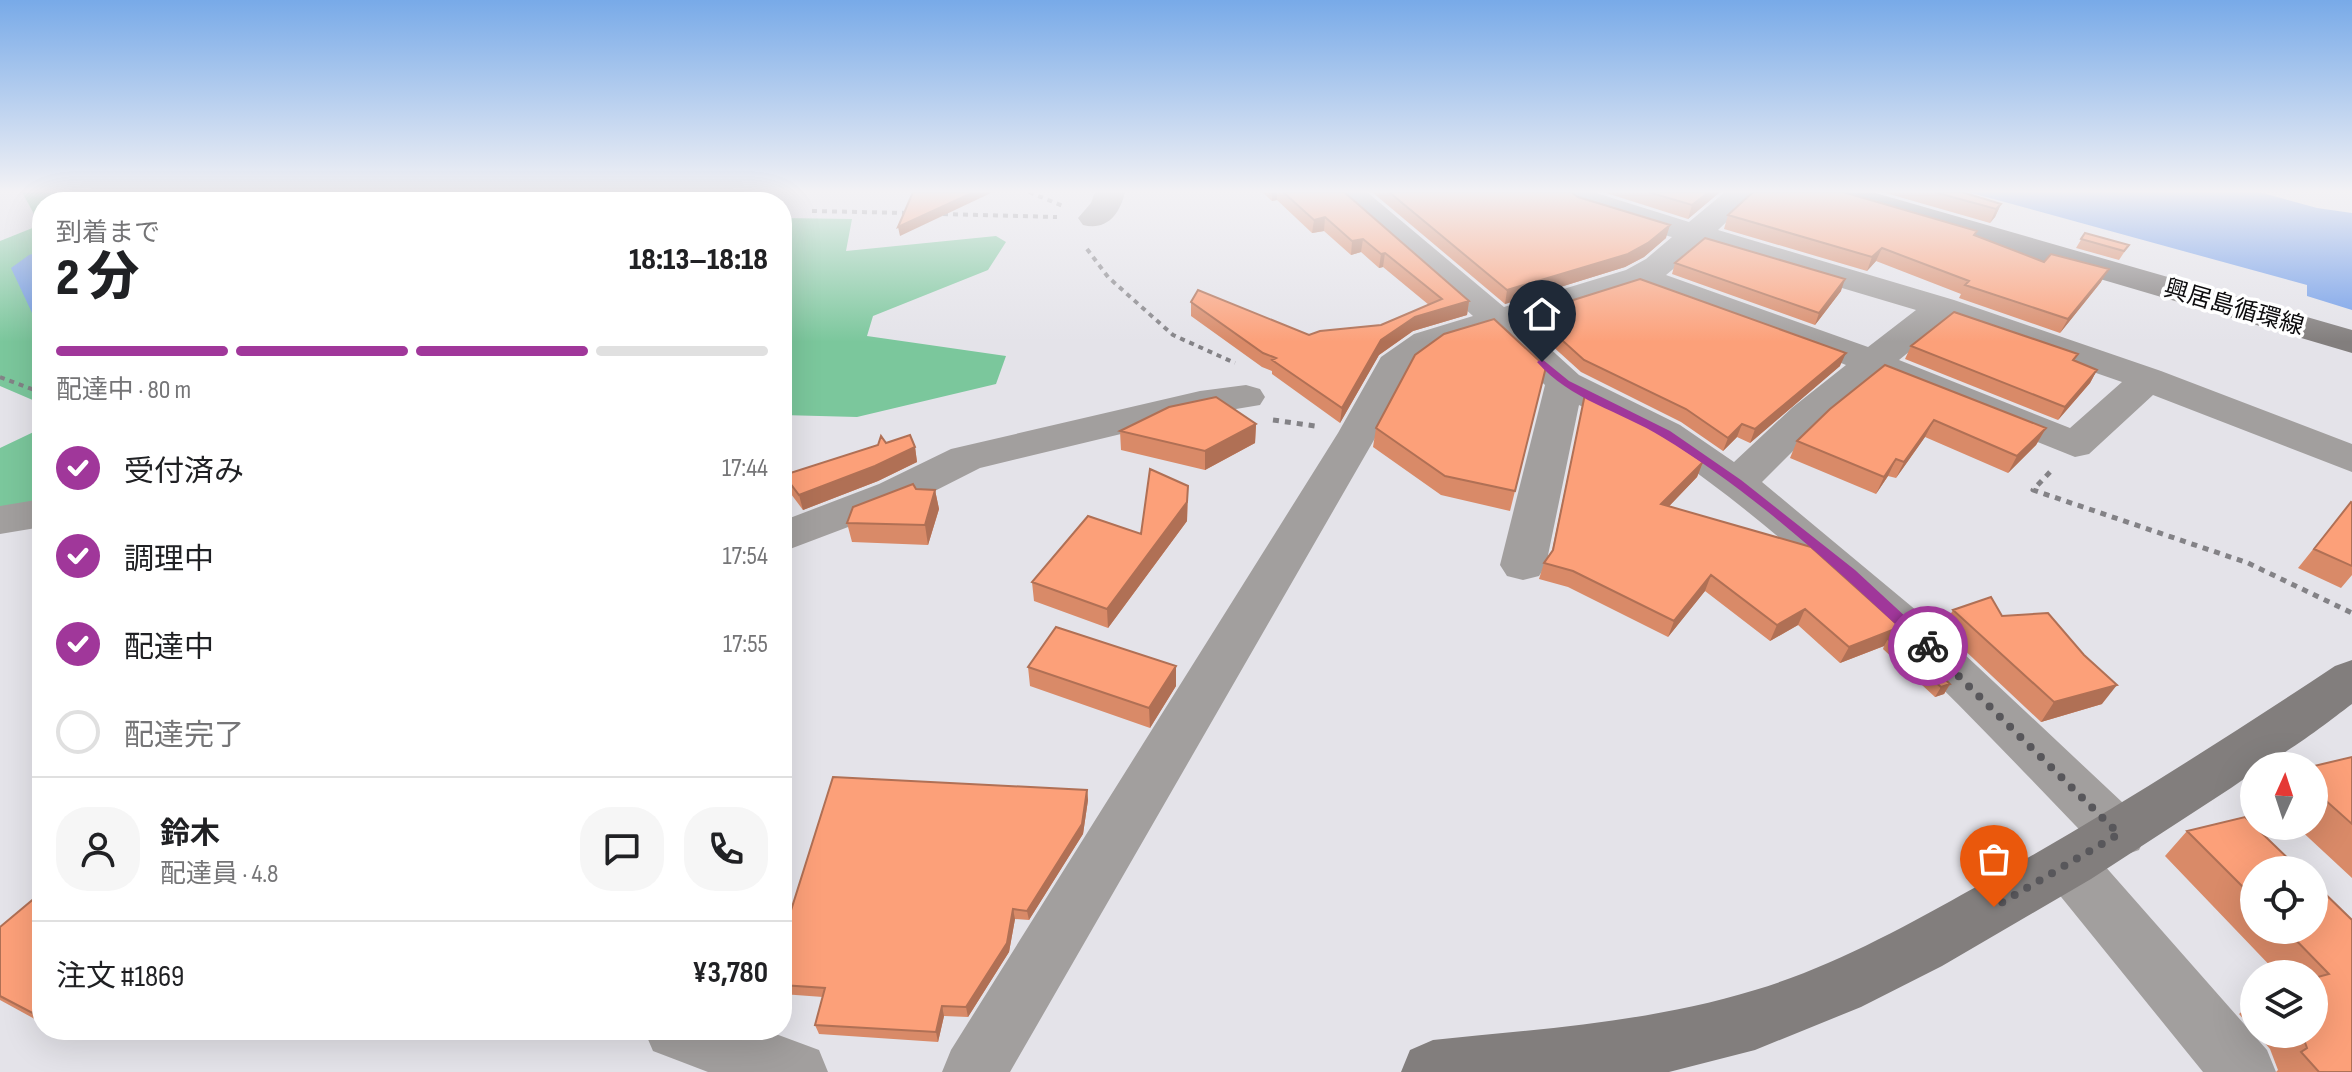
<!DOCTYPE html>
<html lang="ja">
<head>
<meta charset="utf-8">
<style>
	body { margin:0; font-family:"Sofia Sans Condensed","Noto Sans JP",sans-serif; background:#f6f6f6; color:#202124; height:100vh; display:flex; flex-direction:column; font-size:30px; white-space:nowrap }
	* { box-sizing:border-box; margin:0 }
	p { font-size:26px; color:#757577 }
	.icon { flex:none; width:44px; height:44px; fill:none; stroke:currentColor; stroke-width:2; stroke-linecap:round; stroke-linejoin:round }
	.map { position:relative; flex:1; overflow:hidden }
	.panel { position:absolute; left:32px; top:192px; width:760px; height:848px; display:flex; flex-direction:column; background:#fff; border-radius:32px; box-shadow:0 8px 32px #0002 }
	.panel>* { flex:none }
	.needle { width:52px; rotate:3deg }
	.buttons { position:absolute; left:2240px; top:752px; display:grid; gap:16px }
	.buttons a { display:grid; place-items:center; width:88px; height:88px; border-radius:50%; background:#fff; box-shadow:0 8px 32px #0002; font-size:40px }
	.pin { position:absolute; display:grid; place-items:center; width:68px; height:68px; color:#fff; margin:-82px -34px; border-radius:50% 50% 50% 0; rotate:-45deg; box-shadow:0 0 8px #0007 }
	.pin .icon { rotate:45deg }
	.courier { position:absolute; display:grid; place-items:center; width:80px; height:80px; margin:-40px; border:6px solid #a0379a; border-radius:50%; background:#fff; color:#222; box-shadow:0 2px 10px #0007 }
	.summary em { font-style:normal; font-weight:800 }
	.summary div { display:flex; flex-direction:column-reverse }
	.summary { display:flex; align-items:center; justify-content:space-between; height:136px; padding:0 24px }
	h1 { font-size:52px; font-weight:800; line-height:60px }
	.bar { display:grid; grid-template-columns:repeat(4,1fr); gap:12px 8px; align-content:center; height:96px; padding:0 24px }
	.bar i { height:10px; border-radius:6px; background:#e0e0e0 }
	.bar .on { background:#a0379a }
	.bar p { grid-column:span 4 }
	.line { display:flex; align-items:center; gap:20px; padding:0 24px; border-top:2px solid #e0e0e0 }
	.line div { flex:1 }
	.round { display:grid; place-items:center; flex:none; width:84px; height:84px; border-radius:32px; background:#f6f6f6 }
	ol { padding:0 24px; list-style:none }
	li { display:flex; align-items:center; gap:24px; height:88px }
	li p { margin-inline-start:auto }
	li .icon { padding:8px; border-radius:50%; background:#a0379a; color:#fff; stroke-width:4 }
	li:last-child { color:#757577 }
	li i { width:44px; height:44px; border:4px solid #e0e0e0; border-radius:50% }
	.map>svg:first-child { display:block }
</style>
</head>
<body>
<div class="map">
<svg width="2352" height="1072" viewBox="0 0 2352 1072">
	<rect width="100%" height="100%" fill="#e4e3e9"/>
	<path fill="#7bc79c" d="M22,192H698L699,202H42V251L29,256L33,315L42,321V404L0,386V241L40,225Z
		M782,218L852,219L846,251L996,236L1006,242L988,270L873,316L867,336L1006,356L996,384L857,417L782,415Z
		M42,428V502L0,509V448Z"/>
	<path fill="#709ce8" d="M1968,192H2259L2317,208L2352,213V310L2307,296V285Z
		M42,251V321L33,315L11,268L29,255Z"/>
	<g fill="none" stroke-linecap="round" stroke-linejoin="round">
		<path stroke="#838286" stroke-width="4" stroke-dasharray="5 5" stroke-linecap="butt" d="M1029,192L1063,206
			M812,211L909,213
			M943,214L1057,217
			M1087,249L1108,277L1173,335L1235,363
			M0,377L42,393"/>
		<path stroke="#838286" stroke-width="5" stroke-dasharray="6 6" stroke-linecap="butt" d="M1273,420L1315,426
			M2050,472L2033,490L2248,563L2352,613"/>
		<path fill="#a29f9e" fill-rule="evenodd" d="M1095,192H1125C1120,214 1107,231 1083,225L1078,218L1091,203Z
			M1333,192H1367L1504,307L1626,270L1646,259L1672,237C1643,228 1571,216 1556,192H1593L1689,222L1725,192H1758L1718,230L1954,300L2161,371L2352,444V472L2153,395L2089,454L2075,457L1877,378L1821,423L1762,482L1929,621L2139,818L2147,834L2139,850L2119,857L2099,850C1967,713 1833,568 1676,458C1646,437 1612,422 1579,405L1546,565L1539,576L1523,580L1507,576L1500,565L1545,385L1491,334L1440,350L1410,371L1378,433L1010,1072H942L951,1050L1338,433L1381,357L1414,334L1473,316ZM1701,246L1916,310L1868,347L1666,275ZM1637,288L1790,342L1846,365L1793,407L1734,462L1680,425L1579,375L1523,324ZM1947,321L2122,382L2070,428L1899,360Z
			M1246,385L1260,389L1265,397L1260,405L1200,415L980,468L909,504L782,552V521L879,484L951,449L1200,391Z
			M42,499V527L0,534V506Z
			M2069,841L2089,848L2267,1050L2276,1072H2203L2049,882L2041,865L2049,848Z
			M644,1030H765L819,1050L828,1072H708L653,1051Z"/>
		<path fill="#827e7d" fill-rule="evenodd" d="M1824,192H1872L2352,330V353L1828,199Z
			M2352,660V704C2333,718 2273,766 2254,766V772L2231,788L2091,879L1942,966L1861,1007L1755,1050L1669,1072H1401L1410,1050L1433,1040C1541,1029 1651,1022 1755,990C1832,967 1904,927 1974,888C2098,820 2217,744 2335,666Z"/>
	</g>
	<path fill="#d98a68" d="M1262,192H1344L1469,301L1467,315L1413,331L1379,355L1340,423L1272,374V371L1262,367L1191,316V302L1309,335L1381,325L1429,305L1383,267L1379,268L1361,252L1351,255L1324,231L1312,233L1277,200L1272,201Z
		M1372,192H1571L1578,197L1666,238L1644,257L1625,267L1505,304Z
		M1603,192H1720L1688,219Z
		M1882,192H1962L2001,204L1995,217L1990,223Z
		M1728,215L1977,231L1975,235L2044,262L2101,282L2060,333L1959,298L1961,294L1876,261L1867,271L1724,229Z
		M2085,233L2129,245L2119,260L2076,248Z
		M1675,263L1841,291L1815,325L1672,274Z
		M1532,313L1840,366L1750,443L1737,437L1723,451L1681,422L1581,372L1529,325Z
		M1911,346L2078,354L2074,361L2097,370L2090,383L2058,420L1905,359Z
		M1546,367L1510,511L1441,495L1373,447L1376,428Z
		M1585,394L1703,462L1697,477L1669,506L1895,637L1950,684L1944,694L1935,697L1883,649L1884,646L1840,663L1798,625L1770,641L1705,591L1668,637L1568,587L1539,579L1544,563L1552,551Z
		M1830,409L2046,428L2036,445L2008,473L1925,437L1896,478L1888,476L1876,494L1790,458L1797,441Z
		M1256,424L1255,443L1205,470L1121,450L1120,431Z
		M886,443L915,447L917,462L878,481L803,510L788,490L784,475Z
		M1188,486L1187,521L1108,628L1034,601L1032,582L1141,534Z
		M916,489L935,490L939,509L928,545L852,542L847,523Z
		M2351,502L2352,503V575L2341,588L2298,568Z
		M1953,610L2002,616L2102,704L2041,722L1942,629Z
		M1028,667L1176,686L1150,728L1030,686Z
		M2352,757V878L2296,826H2314V766Z
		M1087,790L1088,800L1083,834L1029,920L1015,919L1009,952L968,1017L944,1016L938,1042L819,1034L815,1025L823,997L782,994V939Z
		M2187,831L2254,870V930H2314V883L2352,1072H2276L2278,1070L2270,1049L2257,1034H2314V974H2278L2165,856Z
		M42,892V1023L0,1000V927Z
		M2254,1001V1031L2239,1014Z"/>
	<path fill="#b07055" d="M974,192H993L900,236L898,227Z
		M1272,192H1277V200L1272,201Z
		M1709,192H1720L1688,219L1692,205Z
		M2001,204L1995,217L1990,223L1996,209Z
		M1325,217L1324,231L1312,233L1314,220Z
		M1670,225L1666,238L1644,257L1625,267L1505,304L1507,290Z
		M1363,239L1361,252L1351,255L1352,241Z
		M1882,248L1876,261L1867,271L1872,257Z
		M1385,253L1383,267L1379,268L1381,254Z
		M2109,269L2101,282L2060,333L2068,319Z
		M1845,279L1841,291L1815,325L1819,313Z
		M1469,301L1467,315L1413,331L1379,355L1340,423L1342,408L1381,340L1415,317Z
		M1846,353L1840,366L1750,443L1755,429Z
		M2097,370L2090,383L2058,420L2065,407Z
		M1934,420L1925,437L1896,478L1904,462Z
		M1256,424L1255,443L1205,470V451Z
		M1742,424L1737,437L1723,451L1728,438Z
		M2046,428L2036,445L2008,473L2017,456Z
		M915,447L917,462L878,481L803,510L799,495Z
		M1896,459L1888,476L1876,494L1884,477Z
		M1703,462L1697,477L1656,520L1661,504Z
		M1188,486L1187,521L1108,628L1107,609Z
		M935,490L939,509L928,545L925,525Z
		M1711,575L1705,591L1668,637L1674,621Z
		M1805,609L1798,625L1770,641L1777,625Z
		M1900,627L1892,642L1888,639L1884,646L1840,663L1849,647Z
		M1176,666V686L1150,728L1149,708Z
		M1950,684L1944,694L1935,697L1941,687Z
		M2117,685L2102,704L2041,722L2054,702Z
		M1087,790L1088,800L1083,834L1029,920L1027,911Z
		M1013,909L1015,919L1009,952L968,1017L966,1007Z
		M942,1006L944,1016L938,1042L936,1032Z
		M61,1030H77L69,1037Z"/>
	<path fill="#fca079" stroke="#b07055" stroke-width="2" d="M913,192H974L898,227Z
		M1283,192H1344L1469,301L1415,317L1381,340L1342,408L1272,360L1276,358L1263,353L1191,302L1198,290L1309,335L1320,331L1381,325L1442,299L1385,253L1381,254L1363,239L1352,241L1325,217L1314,220Z
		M1389,192H1571L1578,197L1670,225L1648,243L1628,254L1507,290Z
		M1648,192H1709L1692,205Z
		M1753,192H1843L1977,231L1974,235L2044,262L2051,254L2109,269L2068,319L1965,285L1969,281L1882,248L1872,257L1728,215Z
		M1934,192H1962L2001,204L1996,209Z
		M2085,233L2129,245L2124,251L2081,239Z
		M1705,238L1845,279L1819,313L1675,263Z
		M1640,279L1846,353L1755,429L1742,424L1728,438L1686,409L1584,360L1532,313Z
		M1954,312L2078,354L2073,360L2097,370L2065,407L1911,346Z
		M1494,319L1546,367L1515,491L1445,476L1376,428L1415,355L1444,334Z
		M1885,365L2046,428L2017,456L1934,420L1904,462L1896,459L1884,477L1797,441L1830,409Z
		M1585,394L1656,430L1703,462L1661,504L1811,547L1900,627L1849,647L1805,609L1777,625L1711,575L1674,621L1573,571L1544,563L1553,550Z
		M1216,397L1256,424L1205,451L1120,431L1169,407Z
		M910,435L915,447L875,466L799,495L784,475L878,445L881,436L886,443Z
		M1150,469L1188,486L1187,502L1107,609L1032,582L1088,516L1141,534Z
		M913,484L916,489L935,490L925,525L847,523L853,507Z
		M2351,502L2352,503V566L2314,549Z
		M1991,597L2002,616L2048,613L2084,655L2117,685L2054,702L1953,610Z
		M1056,627L1176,666L1149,708L1028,667Z
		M1899,635L1950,684L1941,687L1888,639Z
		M2352,757V824L2314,790V766Z
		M833,777L1087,790L1082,824L1027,911L1013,909L1007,943L966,1007L942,1006L936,1032L815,1025L825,988L782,985V939Z
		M2245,817L2300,870H2254V898L2187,831Z
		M2314,883L2352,920V1072H2319L2301,1052L2307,1048L2302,1034H2314V978L2329,974L2286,930H2314Z
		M42,892V1018L0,996V927Z"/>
	<linearGradient id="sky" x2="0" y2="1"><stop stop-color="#78aae8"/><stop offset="0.56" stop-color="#f3f2f5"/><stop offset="1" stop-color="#f3f2f5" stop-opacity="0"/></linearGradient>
	<rect width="2352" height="342" fill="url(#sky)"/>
	<path fill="#a0379a" d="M1542,359L1569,381L1670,431L1741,480L1855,570L1933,642V650H1923C1842,574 1758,495 1662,437C1620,411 1570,400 1537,362Z"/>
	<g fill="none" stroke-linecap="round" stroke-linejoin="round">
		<path stroke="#58575b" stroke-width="8" stroke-dasharray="0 14.4" d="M1928,646L2119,834L1994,907"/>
	</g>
	<g text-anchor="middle" stroke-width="7" stroke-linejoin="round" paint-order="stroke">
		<g font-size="24" fill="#0d0c0e" stroke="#fff">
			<text transform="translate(2234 307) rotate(16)" y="8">興居島循環線</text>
		</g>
	</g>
</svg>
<div class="buttons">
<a><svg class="needle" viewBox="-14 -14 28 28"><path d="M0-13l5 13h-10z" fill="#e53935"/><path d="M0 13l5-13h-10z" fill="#757577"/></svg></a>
<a><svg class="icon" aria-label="locate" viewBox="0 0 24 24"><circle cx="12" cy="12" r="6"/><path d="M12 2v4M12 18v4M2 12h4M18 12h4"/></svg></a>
<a><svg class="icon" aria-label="layers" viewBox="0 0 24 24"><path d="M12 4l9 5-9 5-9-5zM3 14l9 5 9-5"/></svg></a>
</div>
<div class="pin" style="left:1994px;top:907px;background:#ea580c"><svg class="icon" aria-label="bag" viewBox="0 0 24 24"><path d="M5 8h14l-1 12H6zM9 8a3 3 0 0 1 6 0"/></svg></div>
<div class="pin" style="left:1542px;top:362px;background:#1f2937"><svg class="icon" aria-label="home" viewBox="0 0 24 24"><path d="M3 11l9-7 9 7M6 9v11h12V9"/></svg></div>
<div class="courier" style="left:1928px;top:646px"><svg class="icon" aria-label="bike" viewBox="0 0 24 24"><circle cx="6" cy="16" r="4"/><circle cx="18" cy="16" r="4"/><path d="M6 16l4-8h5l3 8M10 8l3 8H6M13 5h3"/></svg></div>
<section class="panel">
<div class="summary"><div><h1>2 分</h1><p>到着まで</p></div><em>18:13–18:18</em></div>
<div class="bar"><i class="on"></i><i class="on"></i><i class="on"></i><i></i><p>配達中 · 80 m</p></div>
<ol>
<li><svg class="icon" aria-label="check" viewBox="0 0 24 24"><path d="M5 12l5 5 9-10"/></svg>受付済み<p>17:44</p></li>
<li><svg class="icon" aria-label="check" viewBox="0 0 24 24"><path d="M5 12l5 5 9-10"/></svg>調理中<p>17:54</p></li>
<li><svg class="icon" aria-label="check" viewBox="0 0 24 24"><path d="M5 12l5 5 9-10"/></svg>配達中<p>17:55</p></li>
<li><i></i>配達完了</li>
</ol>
<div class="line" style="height:144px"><a class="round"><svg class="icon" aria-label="person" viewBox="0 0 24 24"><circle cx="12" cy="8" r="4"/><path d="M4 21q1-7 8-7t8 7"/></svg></a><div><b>鈴木</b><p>配達員 · 4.8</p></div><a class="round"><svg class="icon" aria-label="chat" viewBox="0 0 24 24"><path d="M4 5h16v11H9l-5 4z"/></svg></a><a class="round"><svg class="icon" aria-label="phone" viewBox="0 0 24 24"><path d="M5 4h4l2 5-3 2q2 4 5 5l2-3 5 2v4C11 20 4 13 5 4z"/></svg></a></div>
<div class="line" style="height:104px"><div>注文 #1869</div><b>¥3,780</b></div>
</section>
</div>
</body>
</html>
